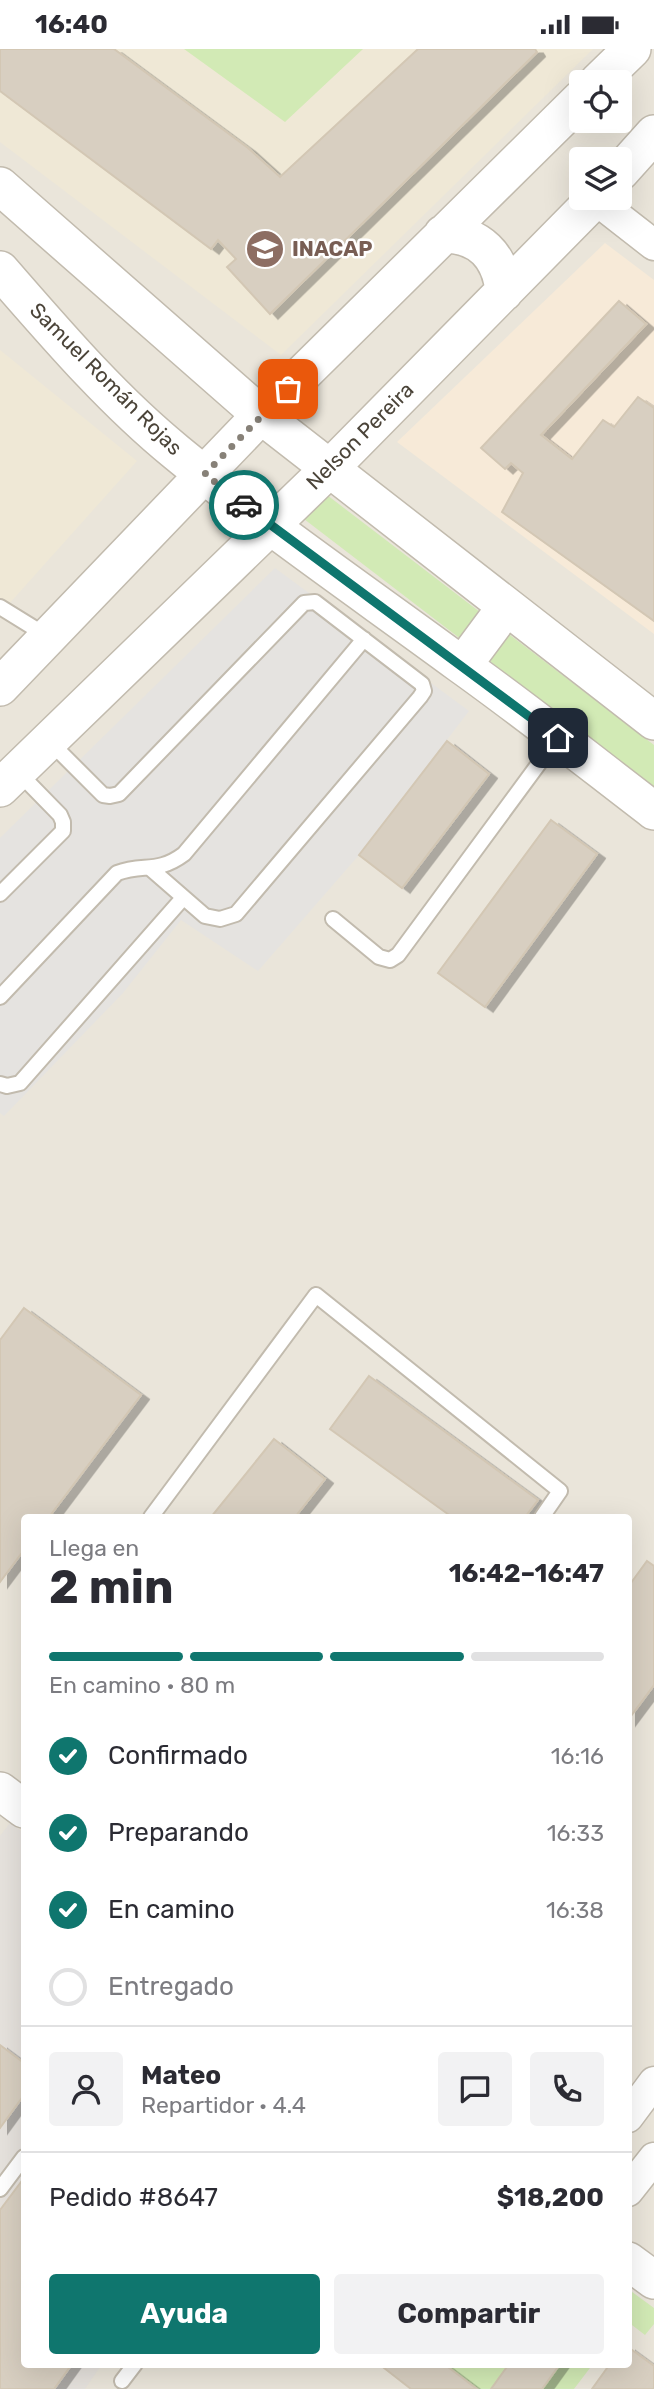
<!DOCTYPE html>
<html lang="es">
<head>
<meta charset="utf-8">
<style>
	body { margin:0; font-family:Rubik,sans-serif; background:#f2f2f3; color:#2b2b33; height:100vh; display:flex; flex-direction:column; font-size:26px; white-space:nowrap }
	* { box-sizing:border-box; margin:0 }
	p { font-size:23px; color:#7c7c81 }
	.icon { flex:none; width:38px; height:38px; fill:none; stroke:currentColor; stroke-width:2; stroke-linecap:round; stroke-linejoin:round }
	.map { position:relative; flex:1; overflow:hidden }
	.side { position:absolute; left:21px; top:1465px; width:611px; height:854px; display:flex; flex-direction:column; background:#fff; border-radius:7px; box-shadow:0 7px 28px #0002 }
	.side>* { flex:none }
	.tools { position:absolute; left:569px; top:21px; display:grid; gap:14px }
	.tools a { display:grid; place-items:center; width:63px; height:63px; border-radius:7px; background:#fff; box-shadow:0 7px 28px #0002; font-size:35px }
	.pin { position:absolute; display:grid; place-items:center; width:60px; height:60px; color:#fff; margin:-30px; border-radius:14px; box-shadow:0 4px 10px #0006 }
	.courier { position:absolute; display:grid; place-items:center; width:70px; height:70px; margin:-35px; border:5px solid #0f766e; border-radius:50%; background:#fff; color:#222; box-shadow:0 2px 9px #0007 }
	.overview em { font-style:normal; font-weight:700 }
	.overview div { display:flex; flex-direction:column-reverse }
	.overview { display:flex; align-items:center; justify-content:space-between; height:119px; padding:0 28px }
	h1 { font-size:46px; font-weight:700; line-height:52px }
	.bar { display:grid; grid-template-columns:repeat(4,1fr); gap:10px 7px; align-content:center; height:84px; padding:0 28px }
	.bar i { height:9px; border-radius:5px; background:#e1e1e2 }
	.bar .active { background:#0f766e }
	.bar p { grid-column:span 4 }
	.line { display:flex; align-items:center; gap:18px; padding:0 28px; border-top:2px solid #e1e1e2 }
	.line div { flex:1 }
	.round { display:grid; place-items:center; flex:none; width:74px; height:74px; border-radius:7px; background:#f2f2f3 }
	ol { padding:0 28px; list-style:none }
	li { display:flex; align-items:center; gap:21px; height:77px }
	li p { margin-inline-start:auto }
	li .icon { padding:7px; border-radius:50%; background:#0f766e; color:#fff; stroke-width:4 }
	li:last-child { color:#7c7c81 }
	li i { width:38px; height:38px; border:4px solid #e1e1e2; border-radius:50% }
	.primary-button { display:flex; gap:14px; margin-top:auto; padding:14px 28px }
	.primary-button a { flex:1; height:80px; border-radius:7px; background:#0f766e; color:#fff; font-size:28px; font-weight:700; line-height:80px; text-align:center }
	.primary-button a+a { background:#f2f2f3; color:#2b2b33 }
	.status { display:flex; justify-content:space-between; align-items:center; height:49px; padding:0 35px; background:#fff; direction:ltr }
	.status svg { height:19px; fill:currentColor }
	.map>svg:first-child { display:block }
</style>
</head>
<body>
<div class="status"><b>16:40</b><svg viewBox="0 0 49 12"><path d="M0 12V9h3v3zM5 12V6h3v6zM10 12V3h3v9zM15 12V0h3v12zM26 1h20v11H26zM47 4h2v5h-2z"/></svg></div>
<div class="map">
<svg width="654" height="2340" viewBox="0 0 654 2340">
	<defs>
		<filter id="shadow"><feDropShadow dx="8" dy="4.5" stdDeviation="0" flood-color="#0004"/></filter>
	</defs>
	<rect width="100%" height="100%" fill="#f6f3ec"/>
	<path fill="#eae5da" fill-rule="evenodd" d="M0,0H654V2340H0ZM581,33H620V72H581ZM581,110H620V149H581ZM24,1468H628V2315H24Z"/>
	<path fill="#f7ead8" d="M605,194L654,231V585L397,393Z"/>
	<path fill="#e6e2dd" d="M10,1774L24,1784V2315H102L85,2340H0V1787Z"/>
	<path fill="#efe8d6" d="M0,0H593L281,306L0,93Z
		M0,301L137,412L8,556L0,550Z"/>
	<path fill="#d2eab5" d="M184,0H363L285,73Z
		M327,446L654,696V738L304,470Z
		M628,2240L654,2259V2275L645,2286L628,2273Z
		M444,2315H509L491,2340H477Z
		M560,2315H593L574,2340H542Z"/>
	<path fill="#e5e3e0" d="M275,519L469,662L359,806L258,922L181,871L123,944L4,1067L0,1064V789Z"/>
	<path fill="#d8cfc1" stroke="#d3c7b4" stroke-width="2" filter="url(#shadow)" d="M0,0H114L248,99L280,128L418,0H535L537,3L270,265L227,218L236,210L218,191L211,200L0,42Z
		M619,252L646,275L541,386L572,410L603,371L614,378L638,348L654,359V572L502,463L523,424L511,414L505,420L481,399Z
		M447,692L489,725L402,839L359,806Z
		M551,771L597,805L485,958L438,924Z
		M24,1259L141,1346L49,1468H24V1501L0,1533V1291Z
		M369,1327L538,1451L525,1468H452L330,1380Z
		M274,1390L325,1430L295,1468H211Z
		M647,1512L654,1517V1636L628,1671V1538Z
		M0,1996L24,2014V2046L0,2079Z
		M24,2129V2315H72L54,2340H0V2161Z
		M628,2298L654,2317V2340H592L610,2315H628Z
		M379,2315H444L477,2340H411Z
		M509,2315H560L542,2340H491Z"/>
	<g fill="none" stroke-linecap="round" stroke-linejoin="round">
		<defs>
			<path id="service" d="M0,558L47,587
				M49,692L103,746L110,747L119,745L304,554L315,553L422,635L424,642L420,648L236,865L220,870L205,867L151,820
				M0,845L63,782V773L60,766L18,723
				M333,870L379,908L390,911L398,906L557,690
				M0,948L117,824C144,814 157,825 184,805L364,590
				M0,1035L7,1037L20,1034L183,849
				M151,1468L316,1246L560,1442L542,1468
				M0,2140L24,2108
				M122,2332L135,2315"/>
			<path id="minor" d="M595,150L654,196
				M628,2068L654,2033
				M628,2142L654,2109"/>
			<path id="tertiary" d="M598,33L632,0
				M620,123L654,85
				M0,137L261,366L654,672
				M443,185C479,185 501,207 504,243
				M0,221C55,284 111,350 176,403C267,478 365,545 460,615C526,662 590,713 654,762
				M463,616L506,558
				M0,638L261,366L581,50
				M0,739L329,420L596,149
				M0,1742L24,1760
				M628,2212L654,2231"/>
		</defs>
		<use href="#service" stroke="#c2bbae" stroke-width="18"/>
		<use href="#minor" stroke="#c2bbae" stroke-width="33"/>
		<use href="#tertiary" stroke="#c2bbae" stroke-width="40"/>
		<use href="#service" stroke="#fff" stroke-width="14"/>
		<use href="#minor" stroke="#fff" stroke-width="30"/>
		<use href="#tertiary" stroke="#fff" stroke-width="37"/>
	</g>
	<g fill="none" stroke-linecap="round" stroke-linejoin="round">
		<path stroke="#878178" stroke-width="7" stroke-dasharray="0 12.6" d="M244,456L205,425L288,340"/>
		<path stroke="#0f766e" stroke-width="9" d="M244,456L558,689"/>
	</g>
	<defs>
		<symbol id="university-disc" viewBox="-11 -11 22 22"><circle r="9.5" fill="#8d6e63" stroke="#fff"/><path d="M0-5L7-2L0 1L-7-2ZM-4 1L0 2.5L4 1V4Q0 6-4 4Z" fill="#fff"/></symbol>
	</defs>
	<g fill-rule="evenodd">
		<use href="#university-disc" x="243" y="178" width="44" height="44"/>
	</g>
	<g text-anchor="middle" stroke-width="5" stroke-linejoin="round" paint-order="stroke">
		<g font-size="21" font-weight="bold" fill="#785e54" stroke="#fff" text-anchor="start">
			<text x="292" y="207">INACAP</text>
		</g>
		<g font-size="21" fill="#4b4439" stroke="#fff">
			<text transform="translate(106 330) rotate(45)" y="7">Samuel Román Rojas</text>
			<text transform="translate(360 387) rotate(-45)" y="7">Nelson Pereira</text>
		</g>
	</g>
</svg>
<div class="tools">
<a><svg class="icon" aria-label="locate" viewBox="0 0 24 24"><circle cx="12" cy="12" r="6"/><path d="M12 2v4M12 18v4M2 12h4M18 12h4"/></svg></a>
<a><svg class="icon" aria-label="layers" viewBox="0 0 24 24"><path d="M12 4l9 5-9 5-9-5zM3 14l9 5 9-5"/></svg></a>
</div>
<div class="pin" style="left:288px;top:340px;background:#ea580c"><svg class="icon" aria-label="bag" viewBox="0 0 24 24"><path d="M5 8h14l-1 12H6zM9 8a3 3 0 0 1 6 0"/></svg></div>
<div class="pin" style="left:558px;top:689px;background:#1f2937"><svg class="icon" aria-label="home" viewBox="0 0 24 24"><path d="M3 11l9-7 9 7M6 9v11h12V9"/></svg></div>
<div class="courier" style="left:244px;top:456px"><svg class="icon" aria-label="car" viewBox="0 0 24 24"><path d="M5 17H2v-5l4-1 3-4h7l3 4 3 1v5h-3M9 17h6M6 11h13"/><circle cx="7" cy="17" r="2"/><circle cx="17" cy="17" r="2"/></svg></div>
<section class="side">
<div class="overview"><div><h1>2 min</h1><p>Llega en</p></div><em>16:42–16:47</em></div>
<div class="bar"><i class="active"></i><i class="active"></i><i class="active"></i><i></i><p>En camino · 80 m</p></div>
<ol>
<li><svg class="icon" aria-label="check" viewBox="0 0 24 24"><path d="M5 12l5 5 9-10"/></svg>Confirmado<p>16:16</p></li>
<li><svg class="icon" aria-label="check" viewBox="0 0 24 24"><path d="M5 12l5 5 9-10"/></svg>Preparando<p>16:33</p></li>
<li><svg class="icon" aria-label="check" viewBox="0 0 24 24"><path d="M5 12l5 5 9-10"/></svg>En camino<p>16:38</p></li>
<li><i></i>Entregado</li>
</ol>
<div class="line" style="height:126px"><a class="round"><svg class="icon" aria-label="person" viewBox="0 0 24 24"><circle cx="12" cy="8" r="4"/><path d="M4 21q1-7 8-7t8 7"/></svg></a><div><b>Mateo</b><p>Repartidor · 4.4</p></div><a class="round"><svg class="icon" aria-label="chat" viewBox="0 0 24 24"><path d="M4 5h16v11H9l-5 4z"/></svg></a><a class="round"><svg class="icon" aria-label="phone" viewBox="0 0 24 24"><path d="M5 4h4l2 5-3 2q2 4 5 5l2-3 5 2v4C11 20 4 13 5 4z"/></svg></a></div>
<div class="line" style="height:91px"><div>Pedido #8647</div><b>$18,200</b></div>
<div class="primary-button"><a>Ayuda</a><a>Compartir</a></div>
</section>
</div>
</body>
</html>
